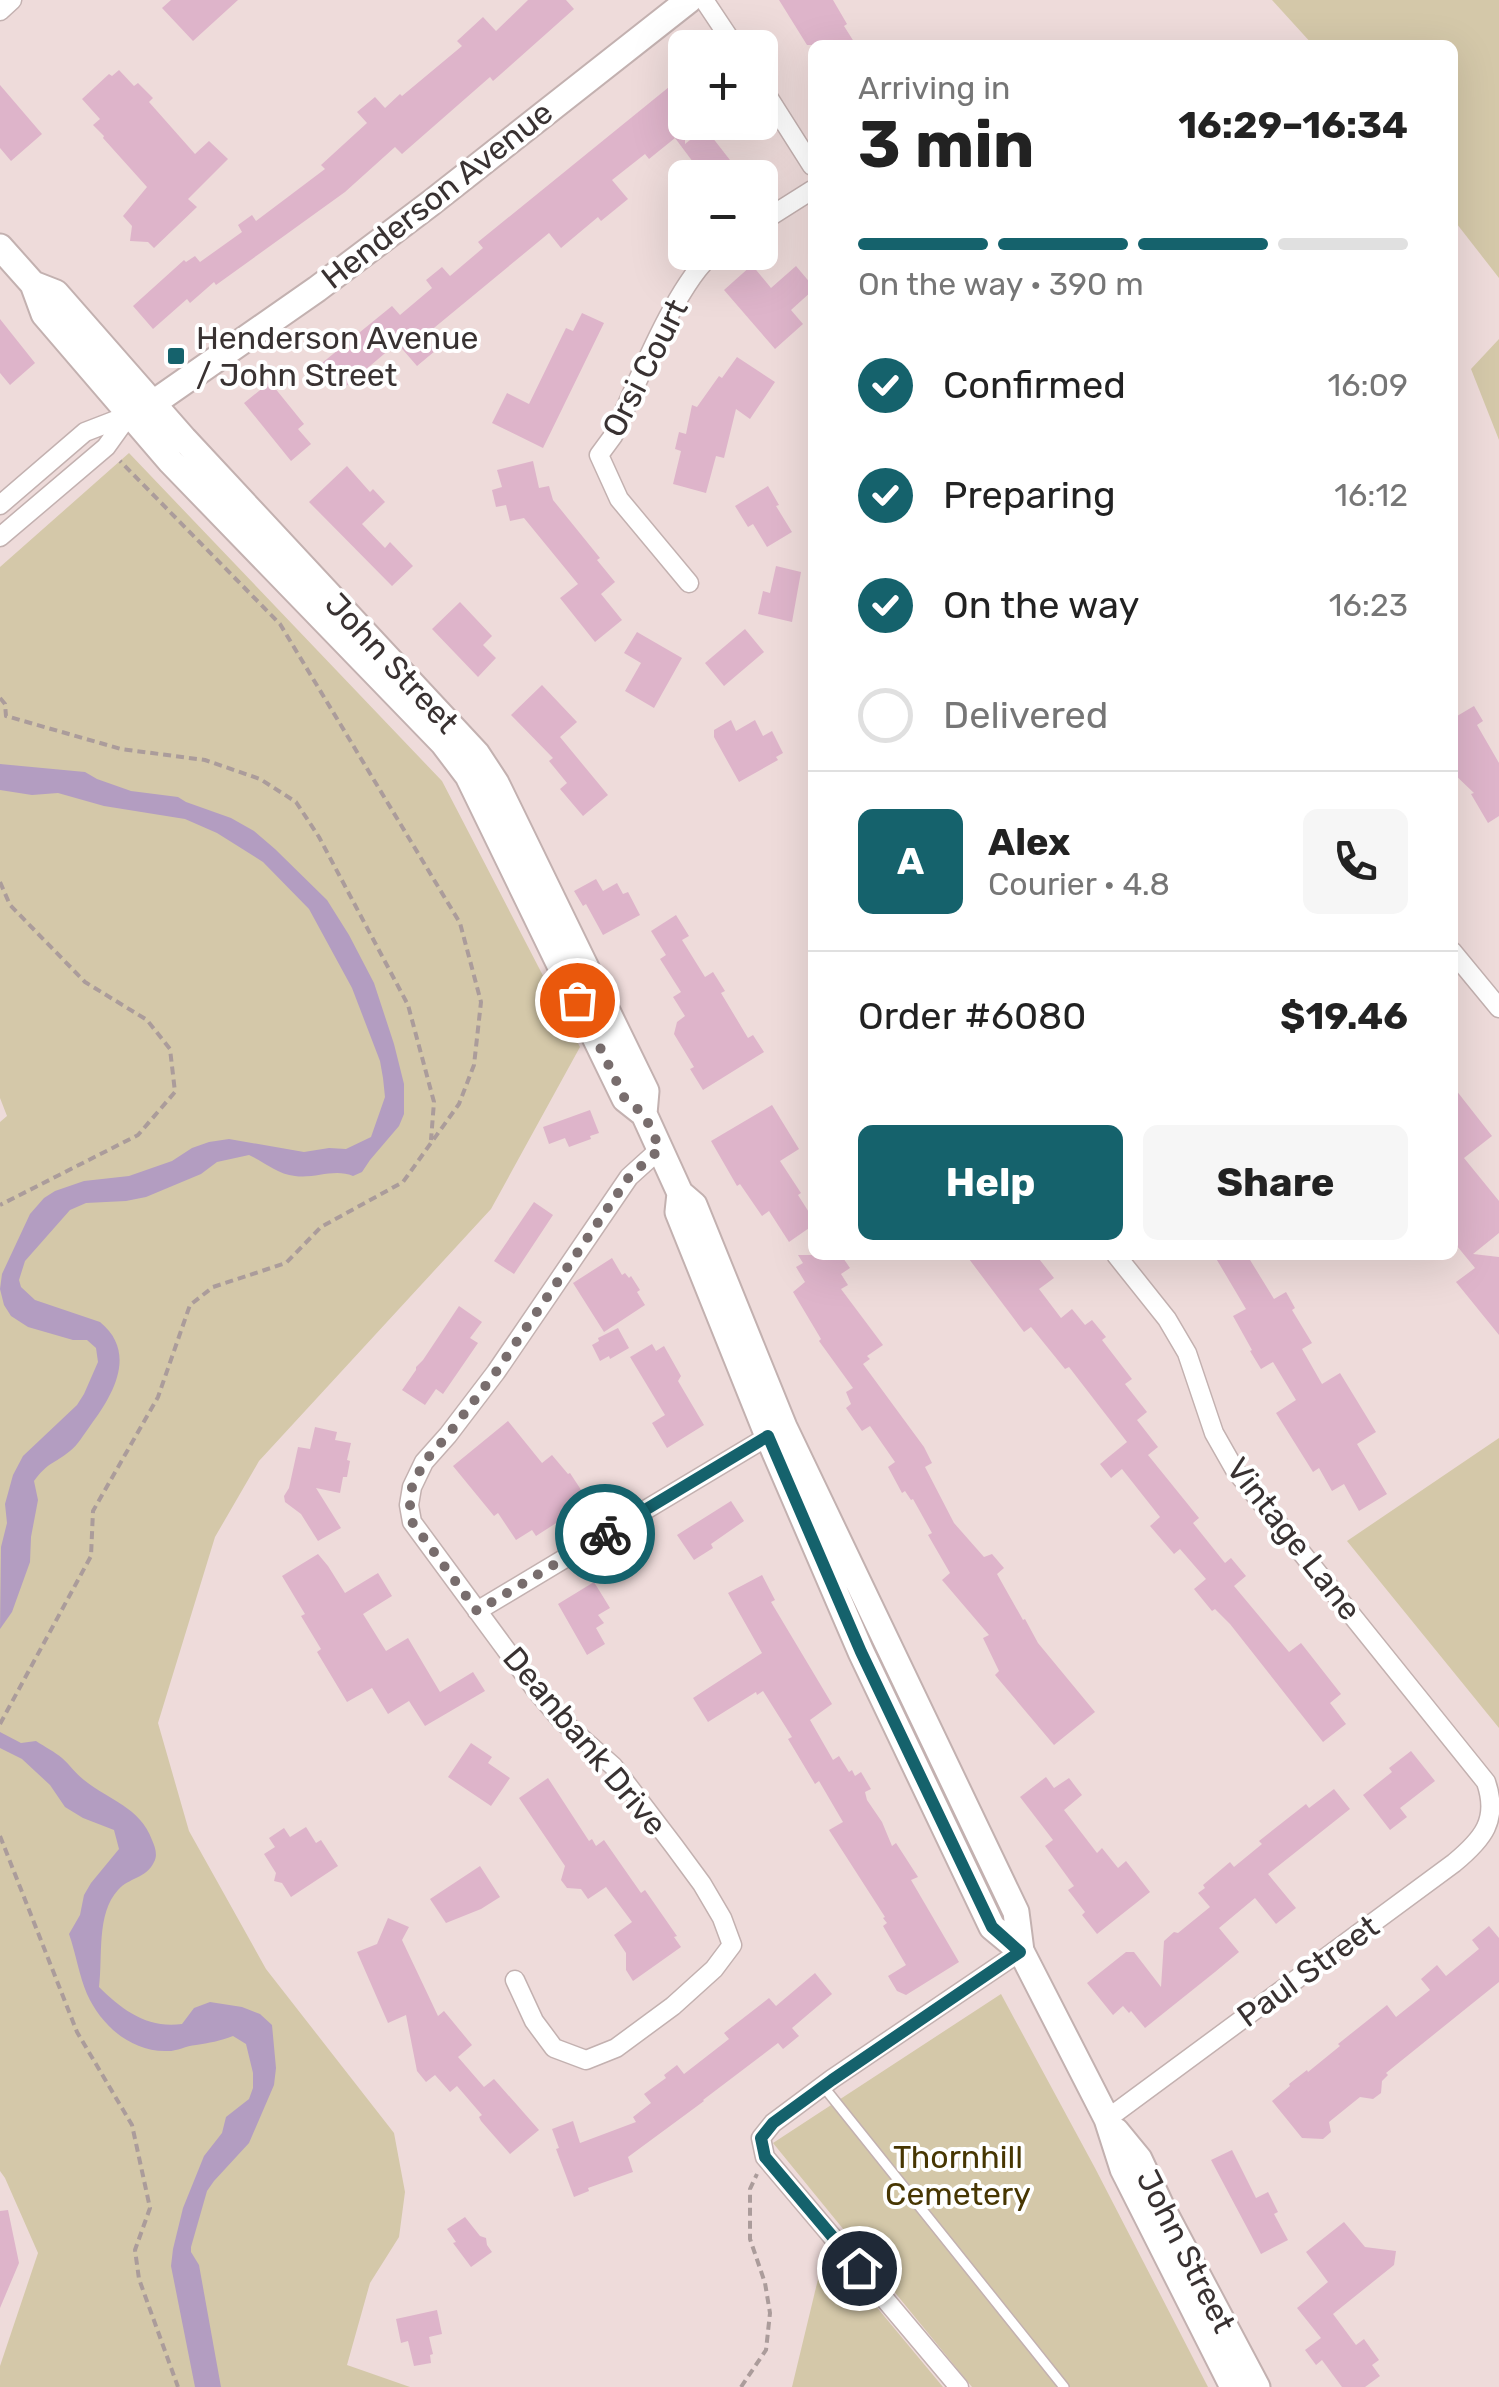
<!DOCTYPE html>
<html lang="en">
<head>
<meta charset="utf-8">
<style>
	body { margin:0; font-family:Rubik,sans-serif; background:#f6f6f6; color:#222; height:100vh; display:flex; flex-direction:column; font-size:38px; white-space:nowrap }
	* { box-sizing:border-box; margin:0 }
	p { font-size:32px; color:#767676 }
	.icon { flex:none; width:55px; height:55px; fill:none; stroke:currentColor; stroke-width:2; stroke-linecap:round; stroke-linejoin:round }
	.map { position:relative; flex:1; overflow:hidden }
	.sheet { position:absolute; left:808px; top:40px; width:650px; height:1220px; display:flex; flex-direction:column; background:#fff; border-radius:15px; box-shadow:0 10px 40px #0002 }
	.sheet>* { flex:none }
	.fabs { position:absolute; left:668px; top:30px; display:grid; gap:20px }
	.fabs a { display:grid; place-items:center; width:110px; height:110px; border-radius:15px; background:#fff; box-shadow:0 10px 40px #0002; font-size:50px }
	.pin { position:absolute; display:grid; place-items:center; width:85px; height:85px; color:#fff; margin:-42px; border:5px solid #fff; border-radius:50%; box-shadow:0 2px 10px #0007 }
	.courier { position:absolute; display:grid; place-items:center; width:100px; height:100px; margin:-50px; border:8px solid #15626c; border-radius:50%; background:#fff; color:#222; box-shadow:0 2px 12px #0007 }
	.summary em { font-style:normal; font-weight:700 }
	.summary div { display:flex; flex-direction:column-reverse }
	.summary { display:flex; align-items:center; justify-content:space-between; height:170px; padding:0 50px }
	h1 { font-size:65px; font-weight:700; line-height:75px }
	.bar { display:grid; grid-template-columns:repeat(4,1fr); gap:15px 10px; align-content:center; height:120px; padding:0 50px }
	.bar i { height:12px; border-radius:8px; background:#e0e0e0 }
	.bar .current { background:#15626c }
	.bar p { grid-column:span 4 }
	.line { display:flex; align-items:center; gap:25px; padding:0 50px; border-top:2px solid #e0e0e0 }
	.line div { flex:1 }
	.round { display:grid; place-items:center; flex:none; width:105px; height:105px; border-radius:15px; background:#f6f6f6 }
	ol { padding:0 50px; list-style:none }
	li { display:flex; align-items:center; gap:30px; height:110px }
	li p { margin-inline-start:auto }
	li .icon { padding:10px; border-radius:50%; background:#15626c; color:#fff; stroke-width:4 }
	li:last-child { color:#767676 }
	li i { width:55px; height:55px; border:5px solid #e0e0e0; border-radius:50% }
	.action { display:flex; gap:20px; margin-top:auto; padding:20px 50px }
	.action a { flex:1; height:115px; border-radius:15px; background:#15626c; color:#fff; font-size:40px; font-weight:700; line-height:115px; text-align:center }
	.action a+a { background:#f6f6f6; color:#222 }
	.map>svg:first-child { display:block }
</style>
</head>
<body>
<div class="map">
<svg width="1499" height="2387" viewBox="0 0 1499 2387">
	<rect width="100%" height="100%" fill="#eedbda"/>
	<path fill="#d4c8a9" d="M1272,0H1499V278L1453,219L1452,45H1313Z
		M1499,339V440L1471,369Z
		M129,453L442,781L580,1047L491,1209L259,1461L215,1537L158,1723L189,1831L266,1969L394,2133L405,2192L399,2237L370,2283L347,2365L410,2387H0V2366L38,2253L5,2178L0,2171V1122L7,1116L0,1098V567Z
		M1499,1438V1728L1347,1541Z
		M1001,1994L1095,2168L1208,2387H972L773,2143Z
		M826,2246L943,2387H792Z"/>
	<path fill="#b39dc1" d="M0,764L85,772L97,779L131,791L178,797L186,802L231,818L254,831L275,849L327,900L349,935L374,983L394,1044L404,1084V1114L399,1126L370,1160L362,1172L353,1176C334,1168 315,1179 295,1176C277,1174 265,1162 249,1155L217,1162L201,1174L146,1197L126,1201L86,1203L70,1210L25,1261L19,1280L21,1287L35,1300L100,1322C138,1353 113,1395 90,1426C84,1434 78,1445 70,1451C54,1464 48,1462 34,1481L38,1500L31,1537L30,1562L12,1612L0,1629L1,1547L7,1523L5,1504L13,1475L23,1456L77,1405L84,1394L98,1362L96,1348L87,1340H73L28,1327L11,1316L4,1305L0,1289L2,1274L30,1214L44,1198L55,1191L84,1181L129,1176L172,1161L192,1148L209,1142L229,1139L304,1152L329,1148L346,1149L371,1137L385,1097L383,1078L380,1061L352,988L309,909L263,862L217,833L185,819L104,806L58,793L32,795L0,790Z
		M0,1732L21,1743L36,1741C45,1747 55,1752 62,1758C70,1765 76,1774 84,1780C110,1801 140,1807 152,1840C155,1847 158,1855 154,1862C147,1878 128,1878 118,1890C96,1914 103,1957 99,1987C122,2010 148,2029 182,2024L194,2008L210,2002L242,2007L260,2014L272,2025L276,2068L274,2085L249,2143L214,2181L207,2191L191,2247V2252L199,2265L221,2387H195L171,2266L173,2249L183,2208L204,2156L222,2133L226,2117L249,2099L253,2088V2073L246,2044L233,2036C220,2041 209,2043 196,2045C185,2046 176,2052 165,2051C130,2051 101,2025 87,1994C79,1975 76,1954 69,1934L80,1915L84,1895L91,1883L119,1849L114,1830L83,1818L65,1807L50,1785L22,1759L0,1748Z"/>
	<path fill="#deb4ca" d="M171,0H238L193,41L162,8Z
		M528,0H566L574,9L493,81L490,77L402,154L395,147L345,192L216,285L214,282L190,303L187,299L153,329L133,306L184,260L186,262L195,256L200,262L242,232L238,225L252,215L256,221L325,169L321,165L367,123L357,112L375,97L385,108L400,94L402,96L462,46L457,41L483,17L496,31Z
		M779,0H833L847,24L844,26L856,45H807Z
		M119,70L134,86L138,83L153,98L149,102L195,154L209,141L228,159L188,199L197,207L154,248L148,242L130,241L132,226L123,216L147,187L103,138L104,136L93,125L100,119L82,99L109,74L112,76Z
		M685,74V144L705,128L744,178H705L675,138L649,159L645,154L612,180L628,199L601,221L598,217L561,248L549,233L423,337L435,351L417,366L397,343L344,388L322,363L392,306L400,315L432,288L426,280L442,267L450,276L483,248L478,242Z
		M0,85L42,134L11,161L0,148Z
		M752,265L771,288L796,266L812,285V291L791,310L803,324L775,349L724,290Z
		M582,313L604,323L543,448L492,423L507,393L529,404L566,328L573,331Z
		M0,319L35,363L10,385L0,373Z
		M737,357L775,382L750,419L736,409L724,458L716,456L706,493L673,484L681,451L675,449L679,432L686,434L692,405L697,407L719,376L722,378Z
		M270,382L304,424L298,429L311,444L291,461L244,403Z
		M533,461L539,488L549,486L553,500L600,558L597,560L615,582L601,594L622,620L595,642L560,598L578,584L524,518L510,521L506,505L496,507L492,490L502,487L497,470Z
		M347,466L370,492L373,489L385,502L362,524L385,548L390,542L413,566L392,586L309,502Z
		M768,486L779,505L776,506L792,532L767,547L753,524L748,527L735,506Z
		M776,566L801,572L792,622L758,614L763,591L770,593Z
		M460,602L492,636L483,645L496,658L478,677L432,629Z
		M745,629L764,652L724,686L705,663Z
		M637,632L682,658L654,708L625,691L641,663L624,653Z
		M542,685L577,722L560,737L608,795L583,816L560,789L567,783L549,761L553,758L511,715Z
		M1474,706L1483,721L1477,725L1499,763V816L1488,823L1471,794L1474,793L1452,772V719Z
		M731,720L736,731L755,720L763,736L772,731L783,753L776,757L778,760L739,782L714,737V730Z
		M596,879L603,891L617,883L623,894L628,892L640,915L603,935L586,904L583,906L574,891Z
		M676,915L689,936L682,940L705,977L713,972L725,991L721,993L748,1038L753,1035L764,1052L703,1090L690,1069L694,1067L674,1034L677,1022L685,1016L673,997L681,992L660,959L666,955L651,931Z
		M1452,1085L1492,1136L1464,1158L1499,1201V1233L1473,1254L1499,1257V1335L1456,1282L1475,1268L1452,1240Z
		M772,1105L799,1149L780,1161L801,1193L798,1195L812,1217V1226L789,1242L769,1211L762,1216L740,1184L737,1186L711,1141Z
		M590,1110L599,1133L590,1136L591,1139L569,1147L565,1138L549,1144L543,1127Z
		M534,1202L553,1215L514,1274L494,1261Z
		M798,1255H841L850,1268L841,1274L848,1285L841,1289L883,1345L867,1356L870,1359L863,1364L924,1447L932,1463L925,1467L954,1523L984,1557L992,1554L1004,1568L997,1574L1023,1620L1025,1619L1038,1643L1095,1712L1054,1745L995,1675L999,1671L983,1638L989,1635L942,1580L950,1573L928,1535L932,1533L913,1499L911,1500L905,1491L902,1493L888,1467L895,1462L870,1426L862,1431L846,1408L851,1404L846,1392L853,1388L819,1341L821,1339L793,1292L805,1282L796,1267L803,1263Z
		M966,1255H1036L1054,1278L1039,1289L1061,1318L1072,1309L1085,1325L1092,1320L1106,1337L1102,1340L1132,1379L1125,1384L1147,1412L1137,1420L1158,1447L1148,1455L1199,1518L1193,1523L1225,1563L1231,1558L1246,1576L1234,1586L1289,1652L1301,1643L1341,1694L1330,1703L1346,1724L1323,1742L1230,1624L1215,1609L1212,1611L1194,1589L1206,1579L1180,1549L1174,1554L1150,1526L1160,1517L1122,1469L1111,1478L1100,1464L1127,1442L1069,1367L1065,1369L1031,1327L1024,1332Z
		M1214,1255H1247L1274,1299L1286,1292L1295,1308L1292,1310L1312,1343L1302,1349L1322,1384L1340,1373L1376,1432L1357,1444L1387,1494L1359,1511L1344,1484L1332,1491L1319,1468L1313,1472L1276,1413L1296,1400L1273,1362L1261,1369L1250,1351L1252,1350L1233,1316L1246,1309Z
		M612,1258L622,1275L625,1273L629,1278L631,1276L640,1290L637,1292L645,1305L604,1332L573,1283Z
		M459,1306L482,1322L470,1338L478,1343L443,1394L436,1389L425,1405L402,1390L416,1370V1367L423,1360Z
		M618,1328L629,1348L610,1359L609,1356L600,1361L592,1345L599,1341L598,1338Z
		M652,1344L656,1351L664,1346L681,1376L678,1381L704,1425L667,1448L652,1423L665,1415L630,1357Z
		M508,1421L542,1463L552,1455L568,1474L570,1473L589,1502L536,1536L532,1530L516,1540L498,1513L494,1516L453,1466Z
		M315,1427L337,1432L335,1440L351,1443L347,1460L350,1461L347,1477H343L340,1493L316,1488L341,1528L318,1541L301,1514L285,1502L284,1496L289,1488L298,1447L310,1449Z
		M731,1501L744,1521L711,1544L713,1548L694,1560L677,1535Z
		M318,1554L328,1566L345,1593L378,1573L392,1596L363,1614L386,1651L408,1638L440,1692L473,1672L485,1691L425,1726L409,1701L388,1714L372,1688L347,1702L317,1652L321,1649L301,1616L305,1614L282,1576Z
		M762,1575L775,1600L771,1602L832,1704L810,1720L833,1760L839,1756L849,1772L852,1770L855,1776L861,1772L871,1789L865,1792L867,1800L882,1822L892,1846L896,1843L918,1877L911,1880L959,1962L906,1995L897,1991L888,1976L906,1965L883,1926L887,1923L883,1918L885,1917L829,1830L843,1822L819,1781L815,1784L788,1739L792,1737L763,1691L757,1695L756,1692L708,1722L693,1698L762,1653L728,1593Z
		M594,1582L610,1608L598,1615L604,1623L596,1628L605,1644L587,1655L558,1604Z
		M471,1743L492,1757L488,1763L510,1778L491,1806L448,1777Z
		M1411,1751L1435,1781L1400,1808L1407,1817L1390,1830L1363,1795L1392,1772L1389,1768Z
		M1046,1777L1054,1788L1069,1778L1082,1795L1064,1810L1097,1853L1102,1848L1118,1868L1126,1861L1150,1892L1097,1934L1082,1915L1085,1912L1068,1890L1074,1886L1045,1846L1053,1840L1020,1797Z
		M548,1778L589,1841L592,1839L596,1846L604,1840L641,1893L645,1890L677,1936L674,1937L681,1947L633,1981L626,1970V1953L614,1935L632,1922L606,1887L588,1899L581,1889L567,1888L561,1880L565,1866L519,1798Z
		M1334,1789L1350,1809L1268,1874L1296,1908L1276,1924L1255,1898L1219,1928L1239,1952L1215,1972L1145,2028L1131,2011L1129,2013L1123,2006L1113,2015L1087,1983L1126,1952H1134L1161,1987L1164,1941L1174,1932L1178,1933L1210,1907L1198,1893L1205,1888L1203,1885L1230,1862L1234,1867L1262,1844L1259,1841L1306,1804L1309,1808Z
		M306,1827L316,1843L321,1840L338,1866L291,1897L282,1883L274,1881L276,1873L264,1854L275,1847L269,1838L284,1828L290,1837Z
		M480,1866L500,1897L481,1909L446,1923L430,1899Z
		M388,1918L409,1927L402,1940L438,2016L444,2011L472,2045L458,2057L484,2087L494,2079L539,2130L510,2154L481,2121L479,2117L482,2115L457,2086L450,2092L435,2075L426,2082L417,2071L406,2015L388,2023L357,1952L377,1944Z
		M1489,1926L1499,1938V1982L1386,2073L1388,2075L1382,2081L1381,2093L1373,2099L1360,2097L1329,2122L1331,2132L1323,2139L1302,2138L1272,2101L1290,2086L1289,2084L1307,2070L1308,2072L1340,2046L1338,2044L1387,2005L1396,2017L1430,1990L1421,1979L1437,1965L1446,1976L1479,1949L1472,1940Z
		M815,1973L832,1994L792,2028L799,2036L783,2049L778,2043L703,2100L704,2101L628,2157L633,2172L588,2188L589,2191L574,2197L556,2149L559,2148L552,2129L573,2121L580,2143L636,2122L633,2117L651,2103L644,2094L666,2078L664,2075L677,2065L684,2074L729,2039L724,2033L769,1998L776,2006Z
		M1232,2150L1256,2198L1268,2192L1278,2212L1274,2214L1288,2240L1261,2254L1211,2160Z
		M8,2210L19,2263L0,2308V2211Z
		M465,2217L480,2236L486,2238L487,2245L492,2252L471,2267L453,2243L456,2242L447,2229Z
		M1344,2222L1365,2247L1396,2251L1394,2265L1333,2314L1356,2345L1364,2339L1379,2360L1372,2365L1380,2376L1365,2387H1342L1322,2360L1316,2365L1305,2350L1321,2338L1297,2308L1328,2282L1306,2252Z
		M437,2310L442,2334L429,2337L433,2354L430,2355L431,2363L414,2366L408,2341L401,2343L396,2319Z"/>
	<g fill="none" stroke-linecap="round" stroke-linejoin="round">
		<defs>
			<path id="lane" d="M823,2086L1064,2387"/>
			<path id="street" d="M704,0L736,48
				M0,11L12,0
				M760,84L812,166
				M760,223L812,190
				M0,505L85,432L129,415
				M0,537L106,447L129,415
				M689,583L619,499L599,455L613,436C634,391 677,280 715,252
				M1452,951L1499,1008
				M477,1611L777,1431
				M515,1980L534,2021L554,2048L586,2060L616,2048L673,2006L714,1969L732,1945L722,1918L702,1884L674,1846L613,1766L561,1720L535,1689L412,1522L409,1505L412,1487L424,1462L448,1435L496,1372L629,1177L660,1149
				M1107,2119L1454,1863C1483,1839 1499,1820 1486,1782L1235,1470L1214,1433L1187,1353L1167,1319L1116,1255
				M959,2387L765,2157L761,2138L773,2123L832,2079L1021,1951"/>
			<path id="secondary" d="M0,247L33,284L44,314L171,462L443,743L468,776L625,1099L644,1114
				M33,284L56,293L184,439L477,754L496,783L646,1091L644,1114L680,1193L694,1205L784,1427L1016,1912L1021,1951L1107,2119L1123,2169L1233,2387
				M140,410L152,404L317,289L431,203L689,0
				M680,1193L678,1212L768,1436L861,1652L992,1927L1021,1951
				M1116,2131L1139,2159L1162,2208L1257,2387"/>
		</defs>
		<use href="#lane" stroke="#c3b1b0" stroke-width="12"/>
		<use href="#street" stroke="#c3b1b0" stroke-width="21"/>
		<use href="#secondary" stroke="#c3b1b0" stroke-width="29"/>
		<path stroke="#ab9c9b" stroke-width="4" stroke-dasharray="8 5" stroke-linecap="butt" d="M0,698L5,704L6,716L121,749L205,760L260,779L296,802L319,837L408,1005L434,1102L431,1140
			M0,882L10,905L85,982L147,1020L170,1049L175,1092L138,1135L0,1205
			M0,1724L91,1556L93,1511L158,1397L190,1305L213,1287L286,1263L321,1227L403,1182L459,1104L474,1065L481,1002L460,923L280,624L120,461
			M0,1836L77,2032L132,2125L150,2208L135,2250L139,2279L178,2387
			M741,2387L766,2350L770,2313L765,2283L750,2239V2189L757,2174"/>
		<use href="#lane" stroke="#fff" stroke-width="9"/>
		<use href="#street" stroke="#fff" stroke-width="18"/>
		<use href="#secondary" stroke="#fff" stroke-width="25"/>
	</g>
	<g fill="none" stroke-linecap="round" stroke-linejoin="round">
		<path stroke="#786d6d" stroke-width="10" stroke-dasharray="0 18" d="M577,1000L625,1099L644,1114L660,1149L629,1177L496,1372L448,1435L424,1462L412,1487L410,1505L412,1522L477,1611L605,1534"/>
		<path stroke="#15626c" stroke-width="12" d="M605,1534L768,1436L861,1652L992,1927L1020,1952L832,2080L773,2123L761,2138L765,2157L859,2268"/>
	</g>
	<rect fill="#15626c" stroke="#fff" stroke-width="4" x="166" y="346" width="20" height="20" rx="5"/>
	<g text-anchor="middle" stroke-width="8" stroke-linejoin="round" paint-order="stroke">
		<g font-size="32" fill="#393232" stroke="#fff">
			<text transform="translate(437 195) rotate(-38)" y="11">Henderson Avenue</text>
			<text transform="translate(645 368) rotate(-63)" y="11">Orsi Court</text>
			<text transform="translate(392 663) rotate(47)" y="11">John Street</text>
			<text transform="translate(1294 1539) rotate(52)" y="11">Vintage Lane</text>
			<text transform="translate(585 1741) rotate(50)" y="11">Deanbank Drive</text>
			<text transform="translate(1308 1971) rotate(-36)" y="11">Paul Street</text>
			<text transform="translate(1186 2251) rotate(63)" y="11">John Street</text>
		</g>
		<g font-size="32" fill="#393232" stroke="#fff" text-anchor="start">
			<text x="196" y="349">Henderson Avenue<tspan x="196" dy="37">/ John Street</tspan></text>
		</g>
		<g font-size="32" fill="#473602" stroke="#fff">
			<text x="958" y="2168">Thornhill<tspan x="958" dy="37">Cemetery</tspan></text>
		</g>
	</g>
</svg>
<div class="fabs">
<a>+</a>
<a>−</a>
</div>
<div class="pin" style="left:577px;top:1000px;background:#ea580c"><svg class="icon" aria-label="bag" viewBox="0 0 24 24"><path d="M5 8h14l-1 12H6zM9 8a3 3 0 0 1 6 0"/></svg></div>
<div class="pin" style="left:859px;top:2268px;background:#1f2937"><svg class="icon" aria-label="home" viewBox="0 0 24 24"><path d="M3 11l9-7 9 7M6 9v11h12V9"/></svg></div>
<div class="courier" style="left:605px;top:1534px"><svg class="icon" aria-label="bike" viewBox="0 0 24 24"><circle cx="6" cy="16" r="4"/><circle cx="18" cy="16" r="4"/><path d="M6 16l4-8h5l3 8M10 8l3 8H6M13 5h3"/></svg></div>
<section class="sheet">
<div class="summary"><div><h1>3 min</h1><p>Arriving in</p></div><em>16:29–16:34</em></div>
<div class="bar"><i class="current"></i><i class="current"></i><i class="current"></i><i></i><p>On the way · 390 m</p></div>
<ol>
<li><svg class="icon" aria-label="check" viewBox="0 0 24 24"><path d="M5 12l5 5 9-10"/></svg>Confirmed<p>16:09</p></li>
<li><svg class="icon" aria-label="check" viewBox="0 0 24 24"><path d="M5 12l5 5 9-10"/></svg>Preparing<p>16:12</p></li>
<li><svg class="icon" aria-label="check" viewBox="0 0 24 24"><path d="M5 12l5 5 9-10"/></svg>On the way<p>16:23</p></li>
<li><i></i>Delivered</li>
</ol>
<div class="line" style="height:180px"><b class="round" style="background:#15626c;color:#fff">A</b><div><b>Alex</b><p>Courier · 4.8</p></div><a class="round"><svg class="icon" aria-label="phone" viewBox="0 0 24 24"><path d="M5 4h4l2 5-3 2q2 4 5 5l2-3 5 2v4C11 20 4 13 5 4z"/></svg></a></div>
<div class="line" style="height:130px"><div>Order #6080</div><b>$19.46</b></div>
<div class="action"><a>Help</a><a>Share</a></div>
</section>
</div>
</body>
</html>
